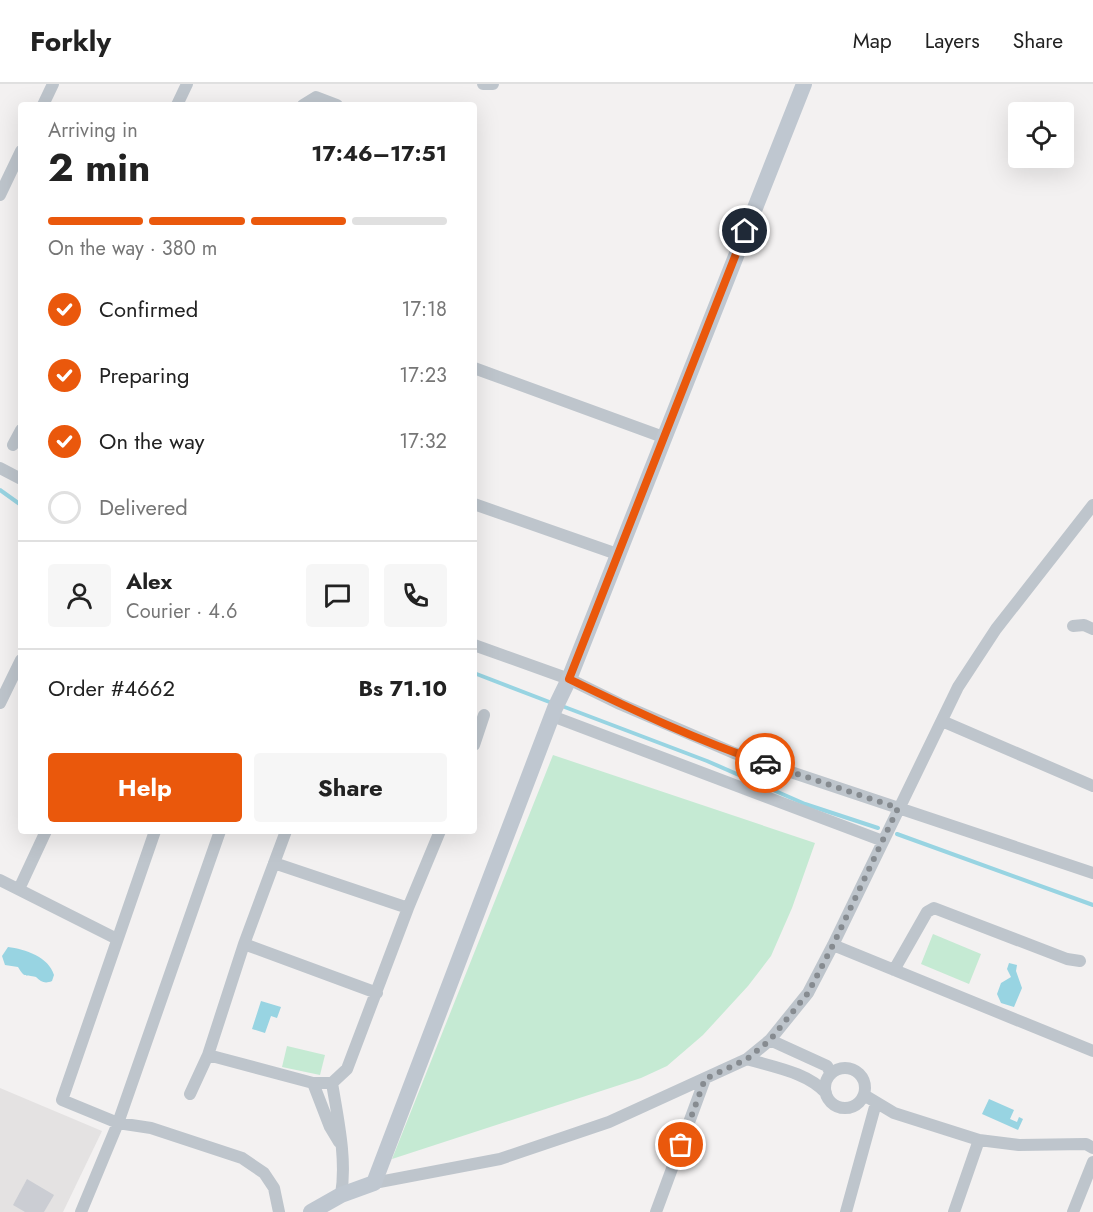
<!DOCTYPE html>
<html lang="en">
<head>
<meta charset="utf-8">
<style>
	body { margin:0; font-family:Jost,sans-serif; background:#f6f6f6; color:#222; height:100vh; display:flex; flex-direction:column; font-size:22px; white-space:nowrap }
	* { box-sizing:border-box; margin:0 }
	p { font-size:20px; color:#767676 }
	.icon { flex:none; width:33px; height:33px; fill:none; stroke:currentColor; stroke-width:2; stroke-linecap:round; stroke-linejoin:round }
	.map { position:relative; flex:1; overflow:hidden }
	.drawer { position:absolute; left:18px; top:18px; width:459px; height:732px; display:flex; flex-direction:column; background:#fff; border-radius:6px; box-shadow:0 6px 24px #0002 }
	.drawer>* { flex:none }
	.fabs { position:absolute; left:1008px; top:18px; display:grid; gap:12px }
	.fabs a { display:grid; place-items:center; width:66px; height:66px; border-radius:6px; background:#fff; box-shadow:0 6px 24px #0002; font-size:30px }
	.pin { position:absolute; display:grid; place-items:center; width:51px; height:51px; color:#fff; margin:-26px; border:3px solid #fff; border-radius:50%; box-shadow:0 2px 6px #0007 }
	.courier { position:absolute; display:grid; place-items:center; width:60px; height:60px; margin:-30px; border:4px solid #ea580c; border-radius:50%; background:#fff; color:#222; box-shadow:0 2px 8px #0007 }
	.head em { font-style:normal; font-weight:700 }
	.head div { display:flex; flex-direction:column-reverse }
	.head { display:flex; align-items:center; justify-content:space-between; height:102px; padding:0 30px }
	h1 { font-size:39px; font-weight:700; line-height:45px }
	.bar { display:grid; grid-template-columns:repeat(4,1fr); gap:9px 6px; align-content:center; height:72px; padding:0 30px }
	.bar i { height:8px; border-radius:4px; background:#e0e0e0 }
	.bar .selected { background:#ea580c }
	.bar p { grid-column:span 4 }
	.line { display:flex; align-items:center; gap:15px; padding:0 30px; border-top:2px solid #e0e0e0 }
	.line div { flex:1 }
	.round { display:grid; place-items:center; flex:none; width:63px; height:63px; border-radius:6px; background:#f6f6f6 }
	ol { padding:0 30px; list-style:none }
	li { display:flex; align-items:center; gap:18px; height:66px }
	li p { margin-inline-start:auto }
	li .icon { padding:6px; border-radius:50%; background:#ea580c; color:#fff; stroke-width:4 }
	li:last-child { color:#767676 }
	li i { width:33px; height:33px; border:3px solid #e0e0e0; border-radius:50% }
	.action { display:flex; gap:12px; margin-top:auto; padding:12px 30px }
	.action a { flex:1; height:69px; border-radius:6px; background:#ea580c; color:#fff; font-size:24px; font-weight:700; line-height:69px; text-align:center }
	.action a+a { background:#f6f6f6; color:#222 }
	header { display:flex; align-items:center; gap:36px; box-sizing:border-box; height:84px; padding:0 30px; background:#fff; border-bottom:2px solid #e0e0e0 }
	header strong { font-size:28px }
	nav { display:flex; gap:33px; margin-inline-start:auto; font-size:21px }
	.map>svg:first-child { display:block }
</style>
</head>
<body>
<header>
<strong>Forkly</strong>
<nav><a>Map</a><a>Layers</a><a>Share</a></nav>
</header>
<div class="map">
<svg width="1093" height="1128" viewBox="0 0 1093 1128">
	<rect width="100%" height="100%" fill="#f3f1f1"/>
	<path fill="#e4e2e2" d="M0,1004L102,1047L63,1128H0Z"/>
	<path fill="#c5ead3" d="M553,671L815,759L792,824L771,872L748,902L703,951L667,982L641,994L392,1075Z
		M933,850L981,870L969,900L921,880Z
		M287,962L325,971L320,991L282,983Z"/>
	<path fill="#98d4e2" d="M8,863C25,865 49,873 54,891L52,897C45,900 41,898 36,893C25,890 25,895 18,883L5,881L2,872Z
		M1009,879L1017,881L1016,887L1022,904L1014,923L1001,919L997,910L1001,899L1011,893L1007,885Z
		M261,917L281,923L277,934L271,932L265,949L252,945Z
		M989,1015L1014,1026L1010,1035L1017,1038L1019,1033L1023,1035L1018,1046L982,1030Z"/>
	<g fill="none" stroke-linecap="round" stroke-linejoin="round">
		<path stroke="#98d4e2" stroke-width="4" d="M0,406L21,421
			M474,589L552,619
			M562,622L707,677L805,720L878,744
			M897,750L1093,821"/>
	</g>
	<path fill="#cbcdd3" d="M27,1095L54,1111L44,1128H25L13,1121Z"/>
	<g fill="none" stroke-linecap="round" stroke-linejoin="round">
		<path stroke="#bec5cc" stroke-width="12" d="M483,0H493
			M43,21L53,0
			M177,21L187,0
			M303,21L316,13L337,21
			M0,111L21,67
			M474,284L663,353
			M13,361L21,346
			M0,384L21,395
			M474,420L617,470
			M1073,542L1084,541L1093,545
			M474,561L569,595L620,620L734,669L1093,789
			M0,619L21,576
			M552,632L883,757
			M942,637L1093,702
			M474,661L484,631
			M155,747L62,1016L118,1039L151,1044L242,1074L264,1089L274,1104L279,1128
			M274,779L408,824
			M0,796L117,855
			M19,805L46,747
			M244,860L377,909
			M833,861L1093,967
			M894,886L927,828L934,824L1067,875L1080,877
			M770,956L827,982L831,990
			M208,971L313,999H332L347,985L408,824L440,747
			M747,975C773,983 807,988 826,1009
			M825 1004a20 20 0 1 1 40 0a20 20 0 1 1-40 0Z
			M313,999L330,1043L339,1058
			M332,999C338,1036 347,1075 341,1111
			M190,1010L208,971L244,860L286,747
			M864,1011L894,1029L979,1056L1019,1061L1086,1060L1093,1064
			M374,1099L500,1075L609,1038L747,975L770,956L808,909L833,861L958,603L996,545L1093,421
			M81,1128L118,1039L220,747
			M656,1128L705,995
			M846,1128L876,1019
			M954,1128L979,1056
			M1073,1128L1093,1078"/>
		<path stroke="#bfc7d0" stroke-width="16" d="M311,1128L341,1111L374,1099L555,624L569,595L804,0"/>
	</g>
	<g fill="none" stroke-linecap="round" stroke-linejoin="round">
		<path stroke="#868b90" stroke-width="6" stroke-dasharray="0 10.8" d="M681,1061L705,995L747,975L770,956L808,909L833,861L898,724L765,679"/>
		<path stroke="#ea580c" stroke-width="8" d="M745,147L569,595C633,626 698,657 765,679"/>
	</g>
</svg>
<div class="fabs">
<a><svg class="icon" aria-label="locate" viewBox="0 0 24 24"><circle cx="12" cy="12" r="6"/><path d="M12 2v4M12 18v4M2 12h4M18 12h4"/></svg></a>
</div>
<div class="pin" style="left:681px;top:1061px;background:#ea580c"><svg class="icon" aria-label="bag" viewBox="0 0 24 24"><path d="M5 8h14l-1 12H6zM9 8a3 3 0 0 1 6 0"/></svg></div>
<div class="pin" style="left:745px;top:147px;background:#1f2937"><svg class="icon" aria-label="home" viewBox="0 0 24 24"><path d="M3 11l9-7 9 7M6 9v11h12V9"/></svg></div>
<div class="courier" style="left:765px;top:679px"><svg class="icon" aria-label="car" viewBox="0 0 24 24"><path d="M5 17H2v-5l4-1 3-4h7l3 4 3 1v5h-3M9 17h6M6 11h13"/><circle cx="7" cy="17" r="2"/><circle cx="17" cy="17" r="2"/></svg></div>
<section class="drawer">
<div class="head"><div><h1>2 min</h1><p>Arriving in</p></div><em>17:46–17:51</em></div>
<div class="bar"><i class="selected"></i><i class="selected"></i><i class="selected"></i><i></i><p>On the way · 380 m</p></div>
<ol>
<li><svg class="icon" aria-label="check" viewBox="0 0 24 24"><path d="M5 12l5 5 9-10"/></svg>Confirmed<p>17:18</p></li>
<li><svg class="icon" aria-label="check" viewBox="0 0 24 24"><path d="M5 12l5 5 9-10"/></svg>Preparing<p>17:23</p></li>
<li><svg class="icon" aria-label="check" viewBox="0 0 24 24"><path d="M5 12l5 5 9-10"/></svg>On the way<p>17:32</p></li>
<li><i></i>Delivered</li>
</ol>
<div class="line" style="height:108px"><a class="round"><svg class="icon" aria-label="person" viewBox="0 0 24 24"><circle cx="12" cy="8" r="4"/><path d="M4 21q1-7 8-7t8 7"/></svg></a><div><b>Alex</b><p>Courier · 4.6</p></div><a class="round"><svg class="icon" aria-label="chat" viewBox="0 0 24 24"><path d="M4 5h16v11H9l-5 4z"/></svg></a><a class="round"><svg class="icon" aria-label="phone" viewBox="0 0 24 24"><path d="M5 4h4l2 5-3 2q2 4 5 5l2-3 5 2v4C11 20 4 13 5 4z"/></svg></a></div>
<div class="line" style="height:78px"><div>Order #4662</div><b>Bs 71.10</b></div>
<div class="action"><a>Help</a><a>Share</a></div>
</section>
</div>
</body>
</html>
